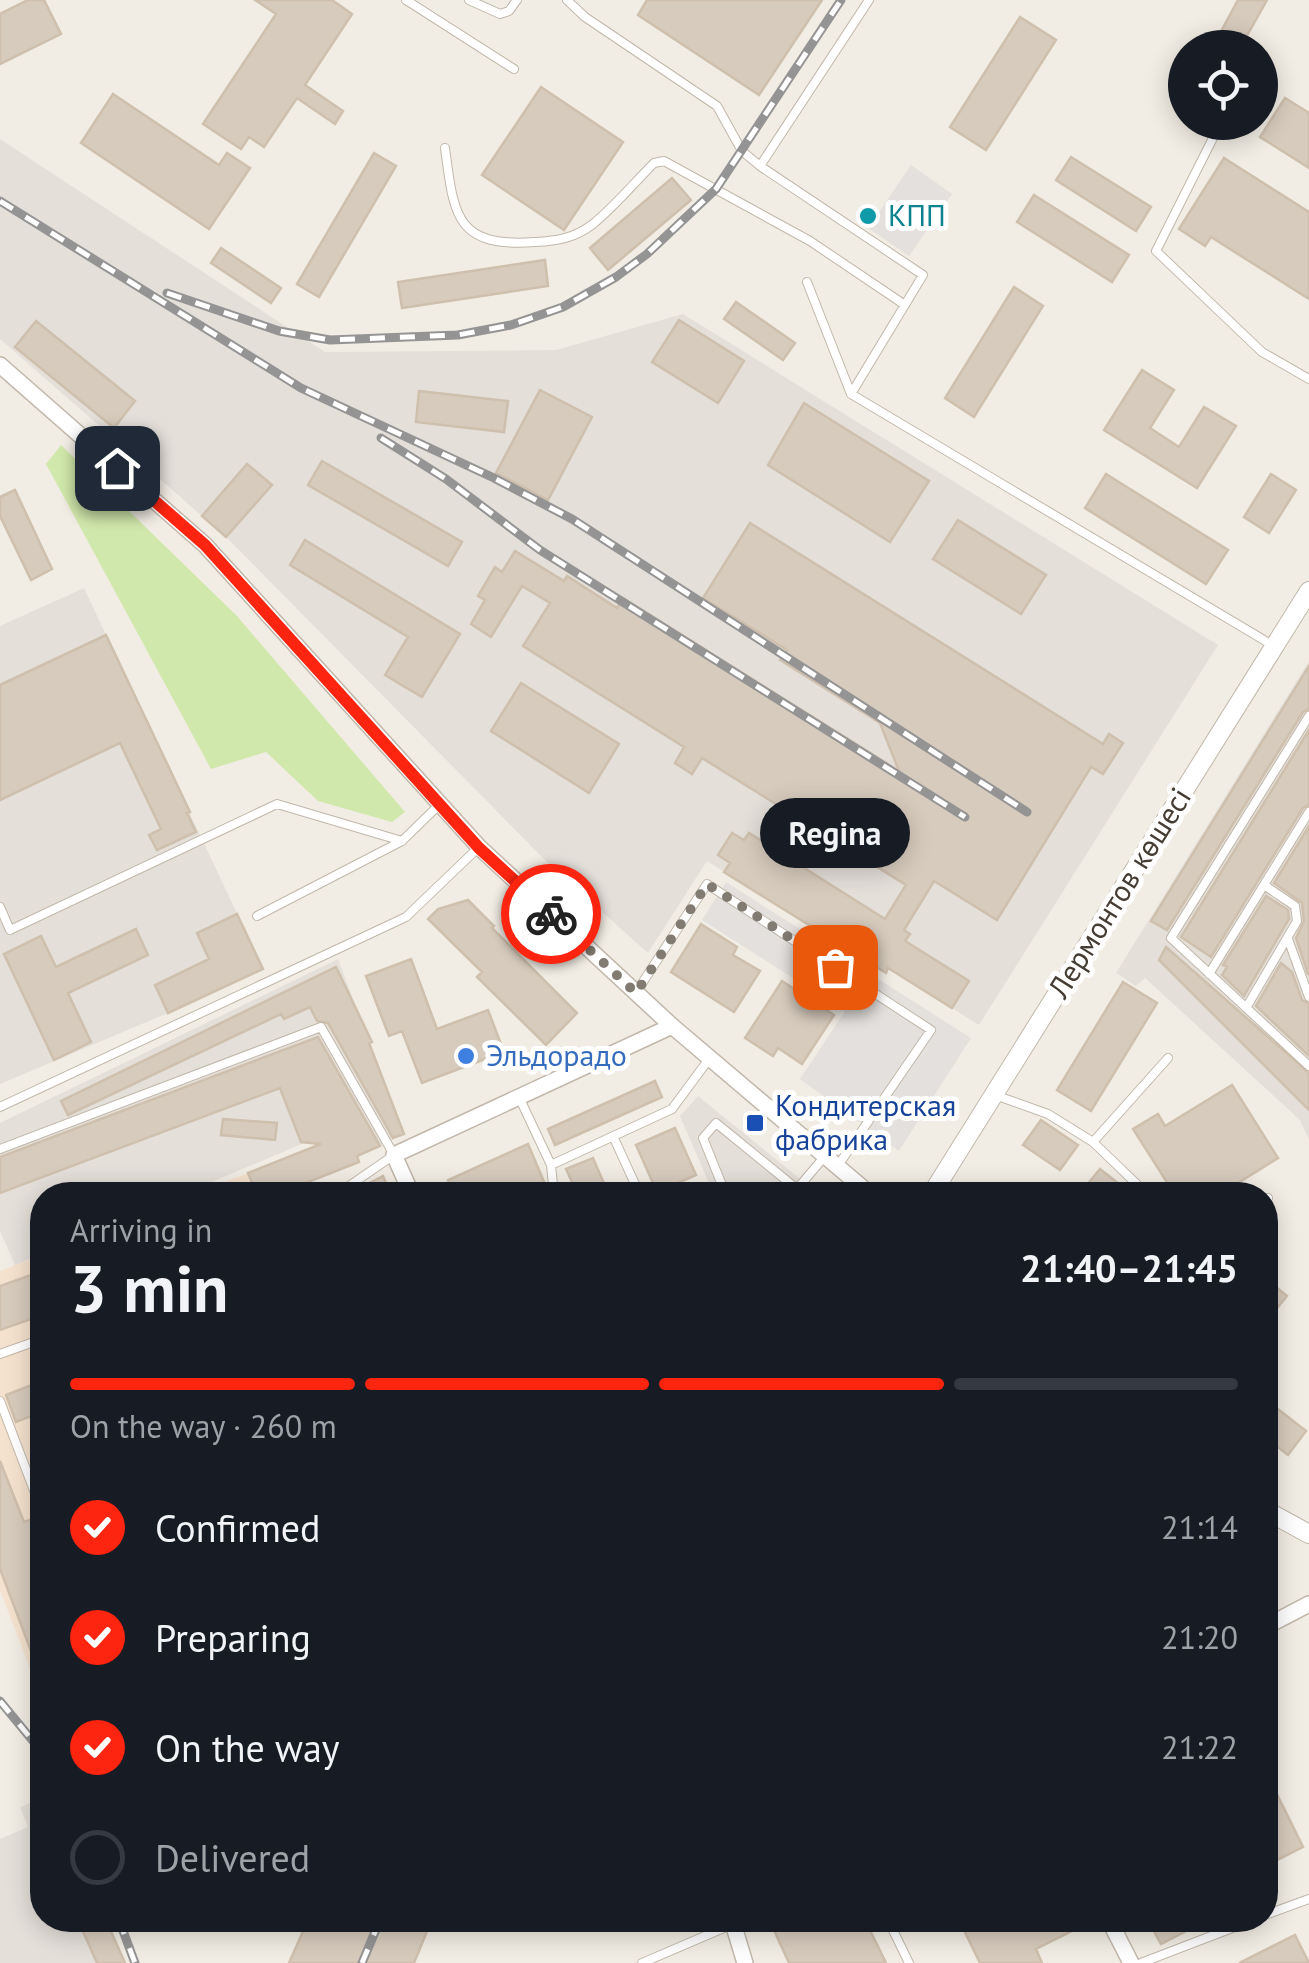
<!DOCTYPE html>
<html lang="en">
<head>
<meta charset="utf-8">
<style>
	body { margin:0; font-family:"PT Sans",sans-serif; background:#20242c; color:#f1f3f6; height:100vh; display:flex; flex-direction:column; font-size:38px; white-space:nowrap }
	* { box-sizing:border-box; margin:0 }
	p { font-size:32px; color:#9ea1a6 }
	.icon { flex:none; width:55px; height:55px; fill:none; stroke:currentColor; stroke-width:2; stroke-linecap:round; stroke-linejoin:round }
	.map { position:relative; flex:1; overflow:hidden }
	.details { position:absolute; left:30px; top:1182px; width:1248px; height:750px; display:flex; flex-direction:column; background:#171b24; border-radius:40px; box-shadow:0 5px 25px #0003 }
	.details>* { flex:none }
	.controls { position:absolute; left:1168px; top:30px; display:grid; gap:20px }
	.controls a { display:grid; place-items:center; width:110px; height:110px; border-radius:50%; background:#171b24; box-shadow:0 5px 25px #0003; font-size:50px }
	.pin { position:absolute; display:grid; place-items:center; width:85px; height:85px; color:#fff; margin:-42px; border-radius:20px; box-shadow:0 5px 15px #0006 }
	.courier { position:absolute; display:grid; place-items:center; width:100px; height:100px; margin:-50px; border:8px solid #fd2410; border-radius:50%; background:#fff; color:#222; box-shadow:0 2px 12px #0007 }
	.bubble { position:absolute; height:70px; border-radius:35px; background:#171b24; box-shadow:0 5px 25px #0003; font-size:32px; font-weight:800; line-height:70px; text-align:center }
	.headline em { font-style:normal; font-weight:800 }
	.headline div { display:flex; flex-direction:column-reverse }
	.headline { display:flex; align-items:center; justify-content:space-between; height:170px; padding:0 40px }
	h1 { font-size:65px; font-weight:800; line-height:75px }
	.bar { display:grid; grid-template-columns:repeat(4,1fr); gap:15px 10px; align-content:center; height:120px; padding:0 40px }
	.bar i { height:12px; border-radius:8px; background:#363941 }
	.bar .active { background:#fd2410 }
	.bar p { grid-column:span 4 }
	ol { padding:0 40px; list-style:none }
	li { display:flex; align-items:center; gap:30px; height:110px }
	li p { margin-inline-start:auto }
	li .icon { padding:10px; border-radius:50%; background:#fd2410; color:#fff; stroke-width:4 }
	li:last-child { color:#9ea1a6 }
	li i { width:55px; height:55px; border:5px solid #363941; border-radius:50% }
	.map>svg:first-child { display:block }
</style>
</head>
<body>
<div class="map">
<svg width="1309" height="1963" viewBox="0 0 1309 1963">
	<rect width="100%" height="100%" fill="#f2ede4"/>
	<path fill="#f5e2ce" d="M278,1161L297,1195H192Z
		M42,1255V1700L0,1590V1271Z"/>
	<path fill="#e4dfd9" d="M0,139L325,352L556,350L683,314L1218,645L979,1025L889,969L885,973L707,861L648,953L550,865L226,537L0,339Z
		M84,588L263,969L168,1013L0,1084V626Z
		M1309,661V1140L1300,1120L1145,978L1136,986L1116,973Z
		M338,959L404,1134L367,1152L354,1122L181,1195H42V1254L15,1265L0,1231V1123Z
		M698,1096L820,1195H714L680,1116Z
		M42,1798V1920H106L125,1963H0V1839L28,1827L20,1807Z"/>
	<path fill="#d1e8ac" d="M61,445L236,615L405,812L392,822L318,801L266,752L211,769L46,464Z"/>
	<path fill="#e3e0dd" d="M911,165L952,194L909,256L868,228Z
		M726,882L971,1038L899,1151L800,1079L845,1011L702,920Z"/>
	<path fill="#d7cbbd" stroke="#cfbfad" stroke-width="2.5" d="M28,0H44L61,34L0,64V14Z
		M255,0H332L352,14L305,85L343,111L335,124L297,98L264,147L249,137L241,149L203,124L276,14Z
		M647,0H822L759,95L638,15Z
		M1238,0H1267L1240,48H1212Z
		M1020,17L1056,40L986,150L950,127Z
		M541,87L623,142L564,230L482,175Z
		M113,94L219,165L227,153L250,168L209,229L81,143Z
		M1285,98L1309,113V168L1260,137Z
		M374,153L396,166L319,297L297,284Z
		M1071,157L1151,207L1136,231L1056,180Z
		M1224,158L1309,212V299L1211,237L1205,246L1179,229Z
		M672,178L691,200L608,270L590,248Z
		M1034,195L1129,255L1112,282L1017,222Z
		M221,248L281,288L271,303L211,263Z
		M545,260L548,286L402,308L398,282Z
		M1014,287L1043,306L974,417L945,398Z
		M736,302L795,343L783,360L724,319Z
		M679,320L744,361L718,403L652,362Z
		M36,321L135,401L114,428L15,347Z
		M1142,370L1174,390L1150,428L1179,447L1204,407L1236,426L1197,488L1104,430Z
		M540,390L592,417L548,500L496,473Z
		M419,391L508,401L504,432L416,422Z
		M804,403L929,481L890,542L768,465Z
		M322,461L462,542L448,566L308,485Z
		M247,464L272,485L226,537L202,516Z
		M1106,474L1228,550L1206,584L1085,508Z
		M1271,474L1296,490L1269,533L1244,517Z
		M15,490L52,569L31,580L0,516V497Z
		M958,520L1046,575L1021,614L933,559Z
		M750,523L1103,744L1109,734L1123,743L1103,774L1091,767L997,920L934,881L904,930L910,934L905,941L969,981L952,1008L888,968L886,973L724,872L730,863L718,855L732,833L744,840L749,833L885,919L906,885L702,758L692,774L675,763L684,747L523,646L550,603L522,586L491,637L471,624L485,600L478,596L495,567L502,572L515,551L564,581L567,576L617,608L623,598L899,771L880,723L780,660L787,650L703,598Z
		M305,540L460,634L422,697L385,675L408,637L290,565Z
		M106,635L190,812L187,813L196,832L157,850L149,835L161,829L120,743L0,800V685Z
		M1309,666V709L1303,712L1167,930L1151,921Z
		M521,683L619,744L589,793L491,731Z
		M1309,730V805L1303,808L1211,957L1181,937Z
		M1309,826V974H1308L1296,938L1304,921L1302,903L1274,883Z
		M1266,896L1288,910L1289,919L1244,996L1222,975L1227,967L1223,965Z
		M468,900L494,926L492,928L577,1013L546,1045L477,977L482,972L428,919L438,909Z
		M237,914L263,969L168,1013L155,985L209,959L197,933Z
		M701,924L737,947L733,955L760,971L734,1012L671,972Z
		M136,929L148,955L68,993L91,1042L54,1060L4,954L41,936L56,967Z
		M1166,947L1309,1073V1110L1159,960Z
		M411,959L437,1029L488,1010L504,1052L422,1083L402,1031L389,1036L366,976Z
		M1281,963L1292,972L1302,1000L1309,1004V1056L1256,1006Z
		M336,967L372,1042L369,1043L404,1134L393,1138L328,1023L317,1021L310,1007L284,1019L281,1014L68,1115L61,1101Z
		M782,981L834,1015L802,1064L778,1048L773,1056L745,1038Z
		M1123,982L1157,1003L1091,1111L1057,1090Z
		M318,1037L380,1146L357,1156L359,1162L275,1195H257L248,1173L321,1144L301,1142L280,1088L0,1193V1157Z
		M655,1081L662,1097L555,1145L548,1129Z
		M1232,1085L1278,1158L1219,1195H1175L1133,1129L1158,1114L1165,1126Z
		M223,1119L277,1123L275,1140L221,1135Z
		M1041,1120L1078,1145L1060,1170L1023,1145Z
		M675,1128L696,1175L657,1192L636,1145Z
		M528,1144L545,1184L521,1195H455L448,1180Z
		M593,1158L609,1195H578L566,1169Z
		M1100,1169L1133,1195H1097L1086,1186Z
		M383,1176L391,1195H349L360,1188Z
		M42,1271V1315L0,1330V1286Z
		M1265,1278L1287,1296L1265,1323Z
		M42,1381V1412L16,1422L6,1395Z
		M1265,1399L1306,1431L1288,1455L1265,1437Z
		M0,1461L24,1522L42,1516V1680L0,1569Z
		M1265,1770L1303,1847L1275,1861L1265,1842Z
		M78,1920H106L125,1963H97Z
		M308,1920H420L430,1924L414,1963H289Z
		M795,1920H865L886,1963H789L774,1930Z
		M959,1920H1094L1036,1949L1042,1963H980Z
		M1148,1920H1185L1190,1929L1161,1944Z
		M1295,1935L1309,1963H1239Z"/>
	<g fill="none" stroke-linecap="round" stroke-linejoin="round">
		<defs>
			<path id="service" d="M406,0L514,69
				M469,0L500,14L509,11L517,0
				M567,0L585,17L717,106L742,151L760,166
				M869,0L760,166L923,275L851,394L1274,646
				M1214,136L1156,251L1262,352L1309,379
				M445,148C454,215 455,248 535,242C557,241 575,238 593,224C615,206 634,183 654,163L664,161L810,241L905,305
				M807,282L851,394
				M1309,716L1171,938L1309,1066
				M0,907L10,930L277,804L402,841
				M257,916L402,841L440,804
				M1288,939L1309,997
				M1209,974L1309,812
				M637,991L707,884L931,1030L837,1167
				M1246,1008L1297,921L1295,906L1264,885
				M995,1095L1048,1114L1093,1142L1148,1195
				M519,1097L551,1165L554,1195
				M0,1107L406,917L479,847
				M613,1136L640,1195
				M1093,1142L1168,1058
				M0,1149L321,1027L394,1155L336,1195
				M551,1165L672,1109L709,1059
				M726,1195L703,1138L716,1123L797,1189
				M792,1195L825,1156
				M1265,1202L1268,1198
				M0,1354L42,1339
				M0,1401L35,1493
				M1265,1915L1309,1899
				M888,1920L909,1963
				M642,1963L733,1924
				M1141,1963L1253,1920"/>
			<path id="minor" d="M0,365L205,545L479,847L672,1026L871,1195
				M412,1195L394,1155L672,1026
				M1265,1627L1309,1604
				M732,1920L745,1963
				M1109,1920L1131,1963"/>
			<path id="tertiary" d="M931,1195L1309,591
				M1265,1510L1309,1534"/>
		</defs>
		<use href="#service" stroke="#c1b7aa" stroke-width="10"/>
		<use href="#minor" stroke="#c1b7aa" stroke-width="18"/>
		<use href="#tertiary" stroke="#c1b7aa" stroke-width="20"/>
		<use href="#service" stroke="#fff" stroke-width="8"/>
		<use href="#minor" stroke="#fff" stroke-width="15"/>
		<use href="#tertiary" stroke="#fff" stroke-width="18"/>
		<defs>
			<path id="rail" d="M0,201L301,388L494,478L572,519L1027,812
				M167,293L279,331L330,340L458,335L511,325L563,307L616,277L647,254L716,189L841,0
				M381,438L446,479L540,550L965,817
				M0,1701L42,1752
				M119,1920L135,1963
				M362,1963L380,1920"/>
		</defs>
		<use href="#rail" stroke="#949494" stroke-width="9"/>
		<use href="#rail" stroke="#fff" stroke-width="5" stroke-dasharray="15" stroke-linecap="butt"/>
	</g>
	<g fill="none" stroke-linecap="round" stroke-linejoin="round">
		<path stroke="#827b72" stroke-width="10" stroke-dasharray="0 18" d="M551,914L636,993L707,884L835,967"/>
		<path stroke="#fd2410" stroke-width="12" d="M117,468L205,545L479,848L551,914"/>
	</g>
	<circle fill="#0f9aa8" stroke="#fff" stroke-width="4" cx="868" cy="216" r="10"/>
	<circle fill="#3f7fe0" stroke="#fff" stroke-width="4" cx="466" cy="1056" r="10"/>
	<rect fill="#1a4fb4" stroke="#fff" stroke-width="4" x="745" y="1113" width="20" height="20" rx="5"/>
	<g text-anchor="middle" stroke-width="10" stroke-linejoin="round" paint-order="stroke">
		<g font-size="30" fill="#0d838f" stroke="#fff" text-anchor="start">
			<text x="888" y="226">КПП</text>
		</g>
		<g font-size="30" fill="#453d34" stroke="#fff">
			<text transform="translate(1120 893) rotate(-58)" y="10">Лермонтов көшесі</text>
		</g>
		<g font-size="30" fill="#366cbe" stroke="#fff" text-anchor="start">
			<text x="486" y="1066">Эльдорадо</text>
		</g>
		<g font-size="30" fill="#164399" stroke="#fff" text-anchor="start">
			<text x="775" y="1116">Кондитерская<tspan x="775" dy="34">фабрика</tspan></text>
		</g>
	</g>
</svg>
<div class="controls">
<a><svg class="icon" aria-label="locate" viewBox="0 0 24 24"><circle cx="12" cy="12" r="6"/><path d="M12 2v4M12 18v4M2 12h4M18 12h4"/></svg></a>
</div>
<div class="pin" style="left:835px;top:967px;background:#ea580c"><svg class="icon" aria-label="bag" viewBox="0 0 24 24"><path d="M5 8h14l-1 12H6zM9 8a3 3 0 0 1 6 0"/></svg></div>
<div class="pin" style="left:117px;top:468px;background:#1f2937"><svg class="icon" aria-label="home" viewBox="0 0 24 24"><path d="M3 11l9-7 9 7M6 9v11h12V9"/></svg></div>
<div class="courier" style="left:551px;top:914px"><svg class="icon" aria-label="bike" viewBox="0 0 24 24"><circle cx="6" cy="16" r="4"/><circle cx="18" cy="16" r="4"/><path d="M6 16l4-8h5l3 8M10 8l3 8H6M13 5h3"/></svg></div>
<div class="bubble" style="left:760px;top:798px;width:150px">Regina</div>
<section class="details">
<div class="headline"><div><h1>3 min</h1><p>Arriving in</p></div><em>21:40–21:45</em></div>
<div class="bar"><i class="active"></i><i class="active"></i><i class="active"></i><i></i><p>On the way · 260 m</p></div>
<ol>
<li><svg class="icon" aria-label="check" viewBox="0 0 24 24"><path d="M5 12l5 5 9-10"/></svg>Confirmed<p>21:14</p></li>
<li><svg class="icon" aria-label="check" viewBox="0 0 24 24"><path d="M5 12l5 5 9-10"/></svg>Preparing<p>21:20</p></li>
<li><svg class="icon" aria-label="check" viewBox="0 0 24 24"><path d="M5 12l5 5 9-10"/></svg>On the way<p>21:22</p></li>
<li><i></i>Delivered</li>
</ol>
</section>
</div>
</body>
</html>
